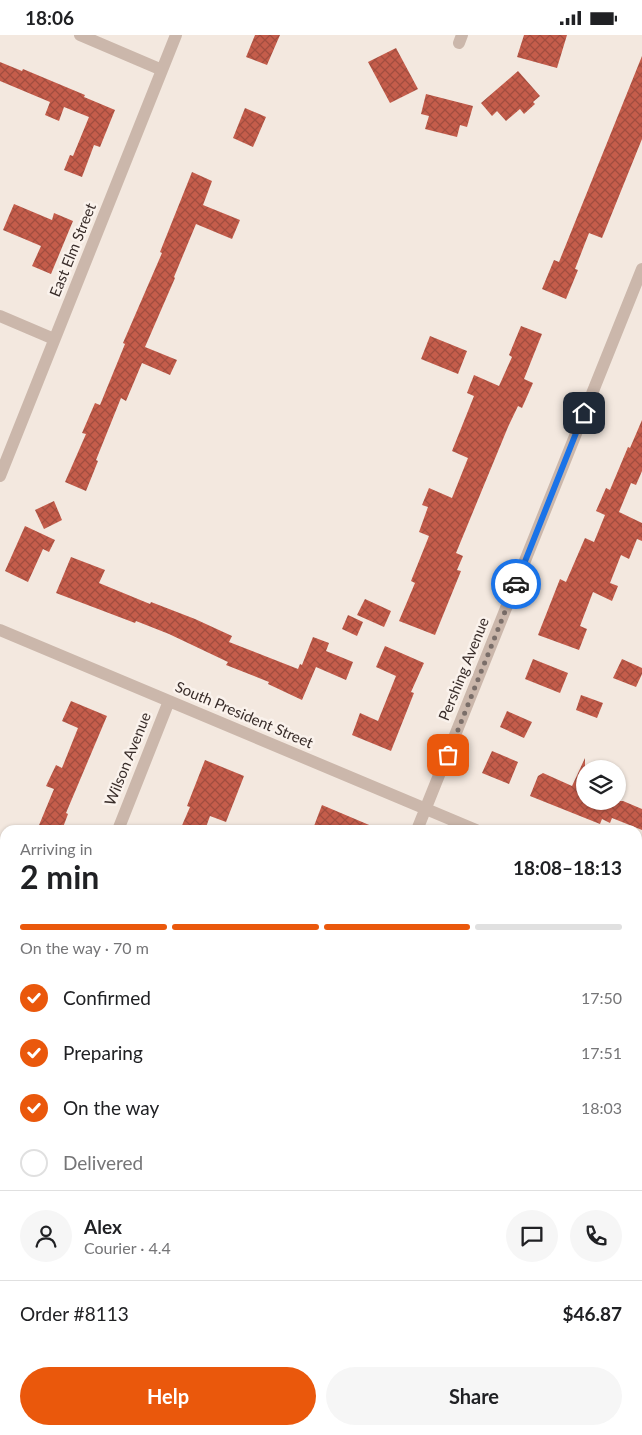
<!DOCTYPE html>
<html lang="en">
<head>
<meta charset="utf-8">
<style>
	body { margin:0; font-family:Lato,sans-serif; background:#f6f6f6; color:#202124; height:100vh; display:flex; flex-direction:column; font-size:19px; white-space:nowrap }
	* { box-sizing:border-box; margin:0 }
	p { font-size:16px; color:#757577 }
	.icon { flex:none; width:28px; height:28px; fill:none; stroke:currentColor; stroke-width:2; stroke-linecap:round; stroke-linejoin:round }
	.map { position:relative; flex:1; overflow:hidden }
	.sheet { position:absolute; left:0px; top:790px; width:642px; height:610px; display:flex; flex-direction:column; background:#fff; border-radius:15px 15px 0 0; box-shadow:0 1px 4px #0004 }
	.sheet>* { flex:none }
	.controls { position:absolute; left:576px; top:725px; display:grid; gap:10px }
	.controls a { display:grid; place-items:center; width:50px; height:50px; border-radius:50%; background:#fff; box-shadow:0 1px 4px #0004; font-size:25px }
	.pin { position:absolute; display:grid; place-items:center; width:42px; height:42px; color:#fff; margin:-21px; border-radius:10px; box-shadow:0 2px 8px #0006 }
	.courier { position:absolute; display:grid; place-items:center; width:50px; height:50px; margin:-25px; border:4px solid #1a73e8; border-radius:50%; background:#fff; color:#222; box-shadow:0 1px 6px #0007 }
	.overview em { font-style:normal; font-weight:700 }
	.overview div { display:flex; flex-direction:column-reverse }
	.overview { display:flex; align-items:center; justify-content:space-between; height:85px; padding:0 20px }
	h1 { font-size:32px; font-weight:700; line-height:38px }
	.bar { display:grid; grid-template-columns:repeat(4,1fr); gap:8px 5px; align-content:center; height:60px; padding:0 20px }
	.bar i { height:6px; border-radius:4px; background:#e0e0e0 }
	.bar .current { background:#ea580c }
	.bar p { grid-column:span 4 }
	.line { display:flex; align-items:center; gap:12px; padding:0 20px; border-top:1px solid #e0e0e0 }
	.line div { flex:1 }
	.round { display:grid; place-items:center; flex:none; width:52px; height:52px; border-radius:26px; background:#f6f6f6 }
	ol { padding:0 20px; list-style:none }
	li { display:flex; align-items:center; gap:15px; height:55px }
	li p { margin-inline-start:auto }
	li .icon { padding:5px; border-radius:50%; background:#ea580c; color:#fff; stroke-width:4 }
	li:last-child { color:#757577 }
	li i { width:28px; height:28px; border:2px solid #e0e0e0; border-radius:50% }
	.cta { display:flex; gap:10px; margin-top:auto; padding:10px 20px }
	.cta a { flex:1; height:58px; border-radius:30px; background:#ea580c; color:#fff; font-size:20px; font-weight:700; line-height:58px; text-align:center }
	.cta a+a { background:#f6f6f6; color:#202124 }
	.status { display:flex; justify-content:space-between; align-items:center; height:35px; padding:0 25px; background:#fff; direction:ltr }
	.status svg { height:14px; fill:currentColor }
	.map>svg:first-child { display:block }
</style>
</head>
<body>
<div class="status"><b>18:06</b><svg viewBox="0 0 49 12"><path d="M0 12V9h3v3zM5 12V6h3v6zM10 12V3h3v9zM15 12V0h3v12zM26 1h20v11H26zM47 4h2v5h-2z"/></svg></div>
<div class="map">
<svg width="642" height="1400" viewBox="0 0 642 1400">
	<defs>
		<pattern id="building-cross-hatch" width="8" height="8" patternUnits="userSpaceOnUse" patternTransform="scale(1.25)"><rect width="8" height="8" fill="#c55d4b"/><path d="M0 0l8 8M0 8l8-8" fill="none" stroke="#a14d3f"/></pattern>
	</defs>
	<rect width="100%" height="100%" fill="#f3e8df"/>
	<path fill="url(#building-cross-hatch)" d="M255,0H280L267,30L246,22Z
		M524,0H567L557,33L517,22Z
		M396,13L418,54L390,68L368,27Z
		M642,21V104L602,203L589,198L575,234L578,235L566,264L542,254L554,225L559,227Z
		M0,27L22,36L23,34L85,60L84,62L115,75L100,112L94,110L82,142L64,135L70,120L73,121L89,82L64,72L59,86L45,80L50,67L0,46Z
		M518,36L540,61L533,67L535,69L524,79L520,74L506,86L497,76L492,81L481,68Z
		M426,59L473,71L467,92L460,90L457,102L425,94L429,81L421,79Z
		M245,73L266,82L253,112L233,103Z
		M192,137L212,146L203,170L240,185L232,204L196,189L174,242L175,243L145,312L177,325L170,340L142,328L126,366L121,363L96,425L98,426L86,456L65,447L86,399L82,398L95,368L100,370L125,309L123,308L162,218L160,217Z
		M14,169L52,185L54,178L73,186L51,239L32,231L41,211L3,195Z
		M521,291L542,299L524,344L533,348L522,373L518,371L508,392L456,518L463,521L457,535L461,536L435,600L399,586L415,548L411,546L429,501L419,497L428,472L422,470L429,453L452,463L468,423L452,416L474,361L467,358L474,340L499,351L512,322L509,320Z
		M430,301L467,316L458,339L421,324Z
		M642,385V436L636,450L631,448L619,477L642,488V506L637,504L629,524L621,520L610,548L618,551L612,566L593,557L580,591L587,594L579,615L538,600L560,544L566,547L585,503L594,507L605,480L596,476L606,453L610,455L628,412L630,413Z
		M54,466L62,485L44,494L35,475Z
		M25,491L55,505L49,517L43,514L28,547L5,536Z
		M71,522L105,535L99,548L150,569L151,567L195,584L232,601L229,607L298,634L300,629L302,630L313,602L329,608L326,616L353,627L346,645L316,632L302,665L268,649L269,647L226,630L228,627L169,599L136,586L135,588L56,558Z
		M365,564L391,576L384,592L357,580Z
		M348,580L363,587L357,601L342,594Z
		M385,611L424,628L411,657L414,658L391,716L352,700L360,678L378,686L396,641L376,632Z
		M533,624L568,638L560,658L525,644Z
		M622,624L642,633V639L636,652L613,643Z
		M581,660L603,668L597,683L576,675Z
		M71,666L107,681L66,778L68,779L62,795H37L54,754L46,751L56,730L62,733L78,693L62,686Z
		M507,676L532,687L524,703L500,692Z
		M492,716L518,727L509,749L482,738Z
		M585,723V766H623L642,774V795L612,783L610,788L602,784L600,789L530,761L538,741L543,738L572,751Z
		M205,725L244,741L226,787L210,781L205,795H180L190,772L187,771Z
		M322,770L381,795H322L314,791Z"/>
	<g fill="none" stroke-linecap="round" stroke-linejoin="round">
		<path stroke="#cbb7ab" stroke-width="8" d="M638,1077L642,1067
			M638,1237L642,1239
			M638,1296L642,1298
			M638,1368L642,1370
			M550,1400L551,1395
			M582,1400L584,1395
			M638,1400L642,1389"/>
		<path stroke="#cbb7ab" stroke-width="12" d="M80,0L162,35
			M459,8L462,0
			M0,281L54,304
			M0,441L176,0
			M0,595L476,795
			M118,795L169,666
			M417,795L642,234
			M638,863L642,865
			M638,901L642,889
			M0,1090L5,1078
			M0,1142L5,1144
			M175,1400L177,1395
			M442,1400L444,1395"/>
	</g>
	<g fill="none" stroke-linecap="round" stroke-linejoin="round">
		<path stroke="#7a6e69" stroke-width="5" stroke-dasharray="0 9" d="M448,720L516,549"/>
		<path stroke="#1a73e8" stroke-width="6" d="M516,549L584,378"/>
	</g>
	<g text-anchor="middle" stroke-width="5" stroke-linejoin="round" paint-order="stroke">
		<g font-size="15" fill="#392d2a" stroke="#faf2ec">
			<text transform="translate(73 215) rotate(-68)" y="5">East Elm Street</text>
			<text transform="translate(464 634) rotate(-68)" y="5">Pershing Avenue</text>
			<text transform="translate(244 680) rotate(23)" y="5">South President Street</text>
			<text transform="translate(128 724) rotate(-68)" y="5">Wilson Avenue</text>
		</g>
	</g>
</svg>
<div class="controls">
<a><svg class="icon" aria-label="layers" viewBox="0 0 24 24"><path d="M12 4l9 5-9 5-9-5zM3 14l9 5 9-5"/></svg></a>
</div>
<div class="pin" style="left:448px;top:720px;background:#ea580c"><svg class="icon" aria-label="bag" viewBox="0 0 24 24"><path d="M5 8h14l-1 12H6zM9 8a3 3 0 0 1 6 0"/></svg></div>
<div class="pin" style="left:584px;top:378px;background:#1f2937"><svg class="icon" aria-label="home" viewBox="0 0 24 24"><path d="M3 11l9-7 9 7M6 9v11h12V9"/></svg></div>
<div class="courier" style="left:516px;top:549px"><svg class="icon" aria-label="car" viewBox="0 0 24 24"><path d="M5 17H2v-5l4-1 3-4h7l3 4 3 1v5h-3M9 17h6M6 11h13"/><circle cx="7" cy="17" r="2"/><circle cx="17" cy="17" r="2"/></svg></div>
<section class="sheet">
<div class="overview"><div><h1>2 min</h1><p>Arriving in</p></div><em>18:08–18:13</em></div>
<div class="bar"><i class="current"></i><i class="current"></i><i class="current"></i><i></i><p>On the way · 70 m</p></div>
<ol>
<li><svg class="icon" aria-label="check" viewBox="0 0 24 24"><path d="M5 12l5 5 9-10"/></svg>Confirmed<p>17:50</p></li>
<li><svg class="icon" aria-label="check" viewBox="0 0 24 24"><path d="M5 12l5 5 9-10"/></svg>Preparing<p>17:51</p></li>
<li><svg class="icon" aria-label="check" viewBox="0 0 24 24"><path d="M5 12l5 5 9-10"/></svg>On the way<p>18:03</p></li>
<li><i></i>Delivered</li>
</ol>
<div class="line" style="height:90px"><a class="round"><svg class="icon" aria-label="person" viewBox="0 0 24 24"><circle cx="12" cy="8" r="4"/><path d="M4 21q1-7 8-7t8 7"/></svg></a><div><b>Alex</b><p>Courier · 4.4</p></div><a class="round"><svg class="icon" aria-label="chat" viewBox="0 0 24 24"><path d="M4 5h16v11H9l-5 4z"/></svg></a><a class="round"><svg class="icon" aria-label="phone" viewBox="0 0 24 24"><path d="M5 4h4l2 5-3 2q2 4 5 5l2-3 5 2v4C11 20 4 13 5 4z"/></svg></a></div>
<div class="line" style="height:65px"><div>Order #8113</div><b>$46.87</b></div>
<div class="cta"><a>Help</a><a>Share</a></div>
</section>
</div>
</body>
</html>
